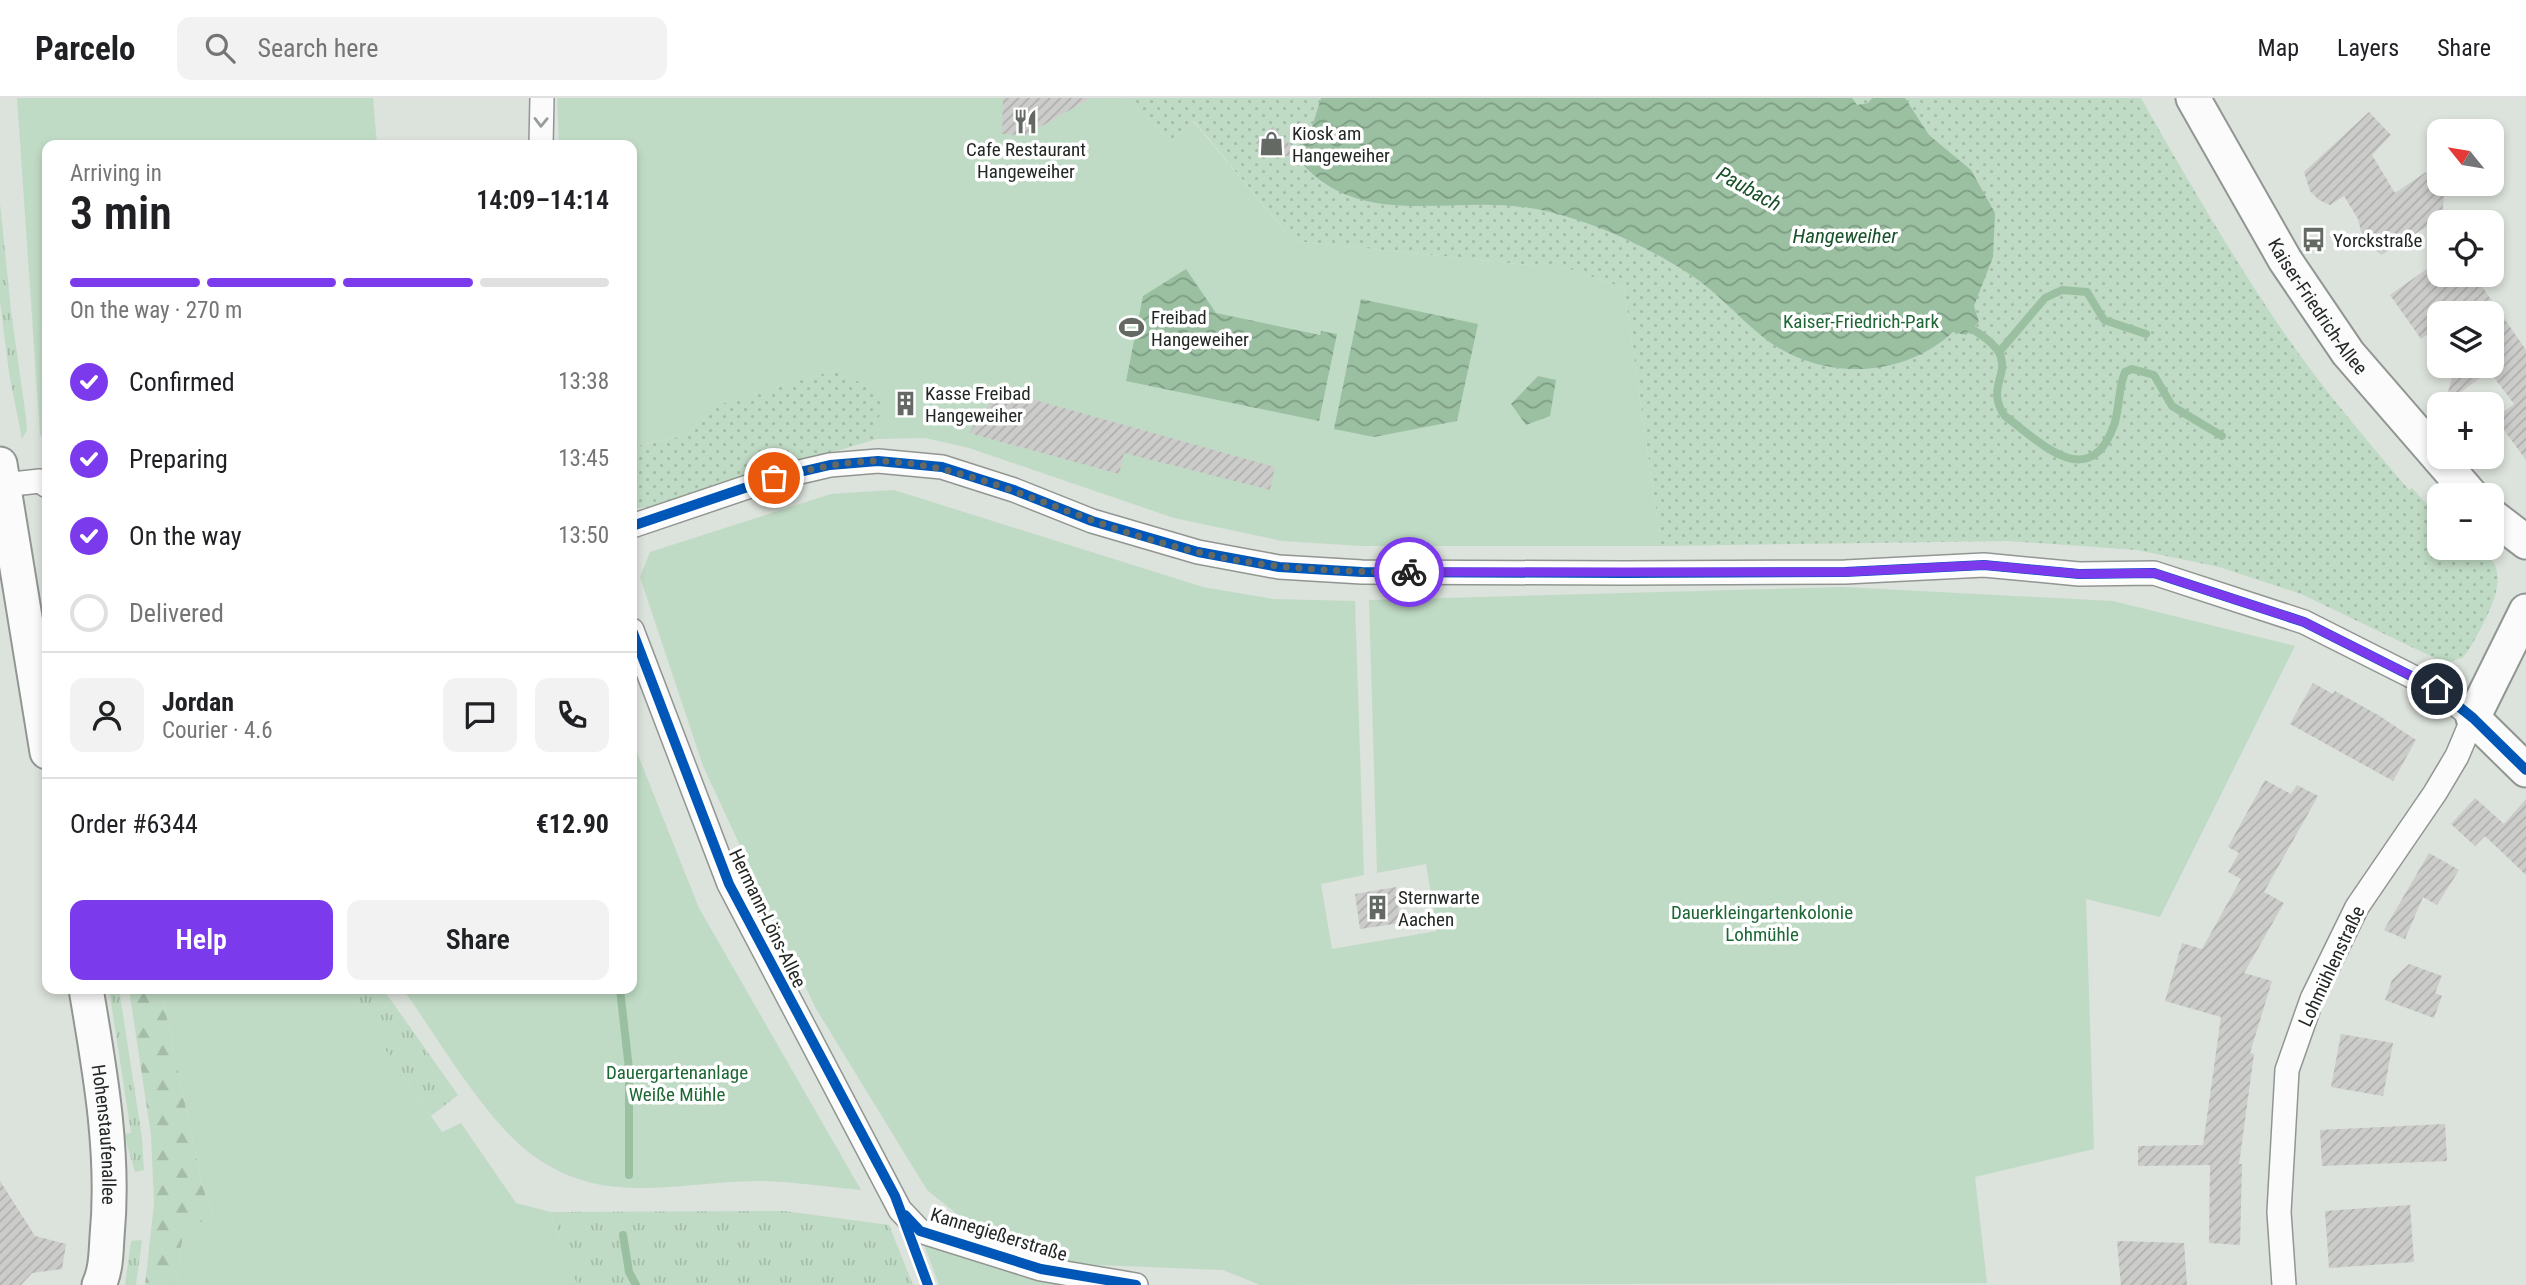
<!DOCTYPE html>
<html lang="en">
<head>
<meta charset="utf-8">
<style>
	body { margin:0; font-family:"Roboto Condensed",sans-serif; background:#f2f2f2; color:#202124; height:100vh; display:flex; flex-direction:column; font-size:26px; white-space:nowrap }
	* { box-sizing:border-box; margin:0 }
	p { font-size:23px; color:#757577 }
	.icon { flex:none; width:38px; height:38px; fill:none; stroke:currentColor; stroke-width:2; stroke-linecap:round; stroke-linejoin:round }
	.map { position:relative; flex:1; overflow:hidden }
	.panel { position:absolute; left:42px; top:42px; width:595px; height:854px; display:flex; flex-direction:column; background:#fff; border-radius:14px; box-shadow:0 4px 10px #0003 }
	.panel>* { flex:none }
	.needle { width:46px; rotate:300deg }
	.controls { position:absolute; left:2427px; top:21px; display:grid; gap:14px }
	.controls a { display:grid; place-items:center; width:77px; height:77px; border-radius:14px; background:#fff; box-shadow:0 4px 10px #0003; font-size:35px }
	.pin { position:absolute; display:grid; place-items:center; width:60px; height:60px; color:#fff; margin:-30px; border:4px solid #fff; border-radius:50%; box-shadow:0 2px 7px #0007 }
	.courier { position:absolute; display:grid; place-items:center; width:70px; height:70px; margin:-35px; border:5px solid #7c3aed; border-radius:50%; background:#fff; color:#222; box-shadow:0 2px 9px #0007 }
	.head em { font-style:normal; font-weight:600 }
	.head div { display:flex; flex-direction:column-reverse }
	.head { display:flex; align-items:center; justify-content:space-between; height:119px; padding:0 28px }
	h1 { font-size:46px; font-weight:600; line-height:52px }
	.bar { display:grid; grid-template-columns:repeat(4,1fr); gap:10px 7px; align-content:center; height:84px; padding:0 28px }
	.bar i { height:9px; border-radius:5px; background:#e0e0e0 }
	.bar .active { background:#7c3aed }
	.bar p { grid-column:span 4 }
	.line { display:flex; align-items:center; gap:18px; padding:0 28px; border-top:2px solid #e0e0e0 }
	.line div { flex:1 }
	.round { display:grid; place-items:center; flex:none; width:74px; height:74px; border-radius:14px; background:#f2f2f2 }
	ol { padding:0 28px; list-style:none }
	li { display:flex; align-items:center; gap:21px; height:77px }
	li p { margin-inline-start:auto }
	li .icon { padding:7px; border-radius:50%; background:#7c3aed; color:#fff; stroke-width:4 }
	li:last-child { color:#757577 }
	li i { width:38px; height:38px; border:4px solid #e0e0e0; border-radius:50% }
	.primary-button { display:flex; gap:14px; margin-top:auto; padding:14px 28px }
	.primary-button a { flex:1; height:80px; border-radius:14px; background:#7c3aed; color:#fff; font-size:28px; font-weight:600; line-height:80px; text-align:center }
	.primary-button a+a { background:#f2f2f2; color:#202124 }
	header { display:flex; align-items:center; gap:42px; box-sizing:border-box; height:98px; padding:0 35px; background:#fff; border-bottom:2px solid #e0e0e0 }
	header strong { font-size:33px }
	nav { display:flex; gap:38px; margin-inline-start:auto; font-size:24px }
	.search { width:490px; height:63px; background:#f2f2f2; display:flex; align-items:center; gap:18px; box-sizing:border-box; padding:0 24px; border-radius:14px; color:#757577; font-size:26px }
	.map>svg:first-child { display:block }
</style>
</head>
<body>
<header>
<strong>Parcelo</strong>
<div class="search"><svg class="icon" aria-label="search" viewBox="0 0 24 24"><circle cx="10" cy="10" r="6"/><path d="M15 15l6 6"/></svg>Search here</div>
<nav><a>Map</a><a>Layers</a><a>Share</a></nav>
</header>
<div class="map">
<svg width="2526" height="1187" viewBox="0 0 2526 1187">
	<defs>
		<pattern id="grass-tufts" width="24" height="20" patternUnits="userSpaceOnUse" patternTransform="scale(1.75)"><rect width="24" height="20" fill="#c0dbc5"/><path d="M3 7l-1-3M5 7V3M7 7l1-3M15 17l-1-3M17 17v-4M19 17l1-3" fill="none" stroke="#a5bca9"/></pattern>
		<pattern id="forest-firs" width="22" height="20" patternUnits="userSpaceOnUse" patternTransform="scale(1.75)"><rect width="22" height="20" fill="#c0dbc5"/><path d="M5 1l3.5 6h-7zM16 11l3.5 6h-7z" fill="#a5bca9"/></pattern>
		<pattern id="park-dots" width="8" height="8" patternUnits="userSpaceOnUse" patternTransform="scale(1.75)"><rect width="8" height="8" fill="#c0dbc5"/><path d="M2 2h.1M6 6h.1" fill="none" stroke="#a5bca9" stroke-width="1.8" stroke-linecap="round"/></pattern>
		<pattern id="water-waves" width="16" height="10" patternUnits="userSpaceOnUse" patternTransform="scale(1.75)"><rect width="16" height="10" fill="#9ac0a1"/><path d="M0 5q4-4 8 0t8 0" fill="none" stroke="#7d9c83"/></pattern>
		<pattern id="building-hatch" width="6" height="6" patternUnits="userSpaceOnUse" patternTransform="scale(1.75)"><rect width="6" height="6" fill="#cccccb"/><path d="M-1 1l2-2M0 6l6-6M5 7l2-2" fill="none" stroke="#afafae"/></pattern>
	</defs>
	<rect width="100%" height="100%" fill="#dce2dc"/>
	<path fill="url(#grass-tufts)" d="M0,105L11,213L26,320L27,332L22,341L9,275L0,203Z
		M109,891H119L142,1040L144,1072L135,1074L124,1036L131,1035Z
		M343,891H383L458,997L431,1018Z
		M784,1113L889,1127L913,1187H577L551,1114Z
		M142,1142L136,1187H125L131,1143Z"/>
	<path fill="url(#forest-firs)" d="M129,891H161L202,1086L213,1120L184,1130L176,1187H145L154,1106L151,1037Z"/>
	<path fill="url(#park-dots)" d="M1127,0H2141C2185,78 2230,155 2280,229C2319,286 2364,339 2409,392L2412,390L2439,419L2440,450C2449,450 2463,447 2472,450C2524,465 2483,525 2469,552L2462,560L2445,565L2301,496L2219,469L2137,452L2009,443L1661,448L1624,190L1569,171L1293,143L1194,23L1170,44Z
		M839,271L890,304L875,326L877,341L653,408L632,411V349L687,337L706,310Z"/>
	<path fill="#c0dbc5" d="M17,0H373L377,47H47V346L40,336Z
		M557,0H1003L1026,37L1091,0H1127L1170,44L1193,23L1293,143L1569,171L1624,190L1661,448H1361L1282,443L1174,420L969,350L925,340L877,341L874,326L889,304L839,271L707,310L687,337L632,349V47H559Z
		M894,392L1203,489L1273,501L1355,503L1364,777L1321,786L1332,851L1437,833L1426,766L1377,775L1369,502L1843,489L2113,503L2295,548L2160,819L2086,801L2094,1051L1975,1079L1987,1185L1260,1187L1223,1172L1047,1165L983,1137L927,1092L815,909L703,668L640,479L650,454L831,396Z
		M632,642L699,810L861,1092C826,1089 790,1083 755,1083C678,1084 607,1108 538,1061C489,1029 438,940 403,891H632Z
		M161,891H343L442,1034L461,1025L516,1105L551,1114L577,1187H176L184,1130L213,1120L202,1086Z
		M923,1144L1040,1183L1074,1187H939Z"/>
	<path fill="url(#water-waves)" d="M1321,0H1852L1857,7L1868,5L1872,0H1905L1929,37L1971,72L1995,115L1993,159L1974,208L1979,224L1966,237L1953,234C1902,282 1818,283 1763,239C1738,219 1718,195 1691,177C1648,148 1581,118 1530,110C1444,96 1355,136 1293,55L1311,32Z
		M1186,171L1216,215L1320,237L1321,233L1337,236L1319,323L1126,283L1143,198Z
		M1361,201L1478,226L1457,323L1374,339L1334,331Z
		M1538,278L1556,282L1550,318L1526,327L1511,306Z"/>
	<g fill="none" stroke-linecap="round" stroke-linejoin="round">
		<path stroke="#9ac0a1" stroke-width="8" d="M1963,226C2038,266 1977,280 2005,318C2039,343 2089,397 2114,327C2120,309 2118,291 2125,274L2132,271L2154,277L2172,308L2222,338
			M2000,253L2045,200L2062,192L2087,194L2104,222L2146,236
			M620,891L629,971V1077
			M623,1137L629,1174L636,1187"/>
	</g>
	<path fill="url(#building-hatch)" d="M1003,0H1091L1026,37L1002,36Z
		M2369,14L2391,37L2372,57L2395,95L2426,74L2439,85L2444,99L2442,119L2381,157L2362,137L2358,121L2344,98L2330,107L2319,102L2310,93L2304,74Z
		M1273,29L1300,57L1269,59L1256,45Z
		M2438,163L2440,177H2474L2526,252V362L2495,320L2514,306L2492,277V271L2445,306L2455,268H2492V215H2440V228L2421,241L2390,197Z
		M999,292L1275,369L1270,392L1124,355L1119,376L969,335Z
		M2313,585L2333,596L2335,593L2378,617L2416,642L2393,683L2290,626Z
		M2265,682L2291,696L2297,687L2318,698L2264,794L2284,805L2244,875L2272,883L2250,955L2254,956L2239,1066H2242L2240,1147L2209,1145L2210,1067L2138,1068V1048L2203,1047L2221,919L2165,903L2182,845L2202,851L2241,781L2228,774L2239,755L2228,749Z
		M2475,700L2504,726L2526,701V777L2485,738L2475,748L2451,726Z
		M2429,755L2459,772L2437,807L2423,799L2405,841L2384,832Z
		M1396,789L1401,825L1360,831L1355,796Z
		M2409,866L2442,878L2435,895L2442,898L2434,920L2385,902L2392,882Z
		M2341,936L2393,945L2383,998L2331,989Z
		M2445,1026L2447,1063L2322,1068L2320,1032Z
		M0,1083L35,1138L66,1146L62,1171L32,1175L21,1187H0Z
		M2410,1107L2414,1164L2329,1170L2325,1113Z
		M2117,1143L2184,1145L2187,1187H2121Z"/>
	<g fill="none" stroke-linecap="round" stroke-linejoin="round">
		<defs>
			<path id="street" d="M541,47L542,0
				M3,387L40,383L47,388
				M632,428L774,380L830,367L878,363L942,369L1014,392L1092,423L1198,454L1279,469L1362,474L1624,475L1845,474L1984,467L2079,476L2154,475L2304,524L2437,591L2473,620L2457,658L2435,695L2357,809L2312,901L2287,972L2279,1114L2284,1187
				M632,532L729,786L900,1112L920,1133L1041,1171L1136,1187"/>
			<g id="secondary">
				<path id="s1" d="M2193,0L2285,162L2348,255L2471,397"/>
				<path d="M0,366L47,654"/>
				<path d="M2492,418L2526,444"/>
				<path d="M2526,513L2473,620L2526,672"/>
				<path id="s2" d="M86,891C100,973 115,1056 107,1139C106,1155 106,1172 99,1187"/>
			</g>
		</defs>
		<use href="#street" stroke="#919692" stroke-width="26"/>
		<use href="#secondary" stroke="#919692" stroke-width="37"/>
		<use href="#street" stroke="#fafbfa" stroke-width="23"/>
		<use href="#secondary" stroke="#fafbfa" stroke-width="33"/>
		<defs>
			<path id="cycleway" d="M632,428L774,380L830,367L878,363L942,369L1014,392L1092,423L1198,454L1279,469L1362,474L1624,475L1845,474L1984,467L2079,476L2154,475L2304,524L2437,591L2473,620L2526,672
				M632,532L729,786L895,1098L928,1187
				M905,1117L920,1133L1041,1171L1136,1187"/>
		</defs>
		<use href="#cycleway" stroke="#fff" stroke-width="15"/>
		<use href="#cycleway" stroke="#0057b8" stroke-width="10"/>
	</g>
	<defs><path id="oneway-chevron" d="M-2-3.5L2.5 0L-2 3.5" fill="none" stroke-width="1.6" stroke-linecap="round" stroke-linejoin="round" transform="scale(1.75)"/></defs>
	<use stroke="#999c9a" href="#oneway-chevron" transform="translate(541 24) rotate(91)"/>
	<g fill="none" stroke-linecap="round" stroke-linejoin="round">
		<path stroke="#646964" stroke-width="7" stroke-dasharray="0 12.6" d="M774,380C809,372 843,363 879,363C955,365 1021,397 1092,422C1126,435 1163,446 1198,454C1267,471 1338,474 1409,474"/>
		<path stroke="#7c3aed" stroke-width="9" d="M1409,474H1845L1984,467L2080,476L2154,475L2304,524L2437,591"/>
	</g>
	<defs>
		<symbol id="restaurant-bare" viewBox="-9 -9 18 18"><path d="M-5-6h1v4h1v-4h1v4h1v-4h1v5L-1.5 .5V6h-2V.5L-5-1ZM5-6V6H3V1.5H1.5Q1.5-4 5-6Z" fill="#646964" stroke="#fff" stroke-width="2.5" paint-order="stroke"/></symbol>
		<symbol id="shop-bare" viewBox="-9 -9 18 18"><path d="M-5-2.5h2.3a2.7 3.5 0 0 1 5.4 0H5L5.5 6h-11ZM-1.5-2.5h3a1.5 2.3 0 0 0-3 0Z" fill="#646964" stroke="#fff" stroke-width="2.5" paint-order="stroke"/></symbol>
		<symbol id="bus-bare" viewBox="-9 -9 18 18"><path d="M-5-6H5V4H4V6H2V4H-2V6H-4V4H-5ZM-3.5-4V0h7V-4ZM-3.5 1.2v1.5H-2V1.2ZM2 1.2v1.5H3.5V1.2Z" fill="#646964" stroke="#fff" stroke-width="2.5" paint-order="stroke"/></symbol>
		<symbol id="stadium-bare" viewBox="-9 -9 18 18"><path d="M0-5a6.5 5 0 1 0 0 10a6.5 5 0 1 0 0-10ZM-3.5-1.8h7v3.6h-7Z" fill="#646964" stroke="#fff" stroke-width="2.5" paint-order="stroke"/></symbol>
		<symbol id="building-bare" viewBox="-9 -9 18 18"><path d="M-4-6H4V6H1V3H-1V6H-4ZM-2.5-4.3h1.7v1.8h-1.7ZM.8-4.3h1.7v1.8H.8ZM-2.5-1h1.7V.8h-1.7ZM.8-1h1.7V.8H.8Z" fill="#646964" stroke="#fff" stroke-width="2.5" paint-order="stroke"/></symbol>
	</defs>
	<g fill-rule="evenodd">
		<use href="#restaurant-bare" x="1008" y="6" width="35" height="35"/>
		<use href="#shop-bare" x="1254" y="28" width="35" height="35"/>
		<use href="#bus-bare" x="2296" y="124" width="35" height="35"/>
		<use href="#stadium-bare" x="1114" y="212" width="35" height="35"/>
		<use href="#building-bare" x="888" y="288" width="35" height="35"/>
		<use href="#building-bare" x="1360" y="792" width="35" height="35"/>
	</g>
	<g text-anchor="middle" stroke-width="7" stroke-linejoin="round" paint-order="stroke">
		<g font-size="19" fill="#232824" stroke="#fff" text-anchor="start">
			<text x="1292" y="42">Kiosk am<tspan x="1292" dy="22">Hangeweiher</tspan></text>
			<text x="1026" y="58" text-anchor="middle">Cafe Restaurant<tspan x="1026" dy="22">Hangeweiher</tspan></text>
			<text x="2333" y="149">Yorckstraße</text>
			<text x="1151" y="226">Freibad<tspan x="1151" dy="22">Hangeweiher</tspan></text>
			<text x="925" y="302">Kasse Freibad<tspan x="925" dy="22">Hangeweiher</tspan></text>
			<text x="1398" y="806">Sternwarte<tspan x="1398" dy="22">Aachen</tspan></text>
		</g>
		<g font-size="19" fill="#232824" stroke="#fff">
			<text dy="7" stroke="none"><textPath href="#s1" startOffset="243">Kaiser-Friedrich-Allee</textPath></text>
			<text transform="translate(768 820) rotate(64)" y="7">Hermann-Löns-Allee</text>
			<text transform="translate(2331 868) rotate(-65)" y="7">Lohmühlenstraße</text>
			<text dy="7" stroke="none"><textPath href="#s2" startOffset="147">Hohenstaufenallee</textPath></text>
			<text transform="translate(999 1136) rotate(17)" y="7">Kannegießerstraße</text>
		</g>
		<g font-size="19" fill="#1c6734" stroke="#fff">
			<text x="1861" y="230">Kaiser-Friedrich-Park</text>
			<text x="1762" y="821">Dauerkleingartenkolonie<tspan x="1762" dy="22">Lohmühle</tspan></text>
			<text x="677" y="981">Dauergartenanlage<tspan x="677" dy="22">Weiße Mühle</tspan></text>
		</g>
		<g font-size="21" font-style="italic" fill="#195129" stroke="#fff">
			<text transform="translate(1749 91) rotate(29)" y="7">Paubach</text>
			<text x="1845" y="145">Hangeweiher</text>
		</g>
	</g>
</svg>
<div class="controls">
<a><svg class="needle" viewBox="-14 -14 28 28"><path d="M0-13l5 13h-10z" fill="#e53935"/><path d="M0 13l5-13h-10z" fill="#757577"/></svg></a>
<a><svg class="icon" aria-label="locate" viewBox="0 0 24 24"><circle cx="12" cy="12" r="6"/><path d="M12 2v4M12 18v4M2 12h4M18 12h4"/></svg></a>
<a><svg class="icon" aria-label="layers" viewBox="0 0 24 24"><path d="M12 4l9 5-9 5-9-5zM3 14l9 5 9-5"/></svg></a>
<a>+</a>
<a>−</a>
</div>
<div class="pin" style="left:774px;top:380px;background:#ea580c"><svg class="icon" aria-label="bag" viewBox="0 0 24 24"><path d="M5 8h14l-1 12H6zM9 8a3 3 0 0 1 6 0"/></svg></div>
<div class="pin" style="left:2437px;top:591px;background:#1f2937"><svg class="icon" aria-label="home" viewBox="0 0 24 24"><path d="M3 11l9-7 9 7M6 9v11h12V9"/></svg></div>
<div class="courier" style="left:1409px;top:474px"><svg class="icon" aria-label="bike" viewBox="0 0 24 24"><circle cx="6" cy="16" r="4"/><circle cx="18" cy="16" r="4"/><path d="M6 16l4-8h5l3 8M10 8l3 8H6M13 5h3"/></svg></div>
<section class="panel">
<div class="head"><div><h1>3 min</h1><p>Arriving in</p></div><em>14:09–14:14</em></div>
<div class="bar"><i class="active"></i><i class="active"></i><i class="active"></i><i></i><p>On the way · 270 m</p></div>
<ol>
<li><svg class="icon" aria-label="check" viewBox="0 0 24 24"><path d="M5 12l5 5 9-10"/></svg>Confirmed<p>13:38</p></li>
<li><svg class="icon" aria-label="check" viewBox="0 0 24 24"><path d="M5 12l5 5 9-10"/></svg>Preparing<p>13:45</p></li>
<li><svg class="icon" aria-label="check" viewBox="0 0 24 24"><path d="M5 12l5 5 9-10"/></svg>On the way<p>13:50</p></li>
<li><i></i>Delivered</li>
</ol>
<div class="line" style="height:126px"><a class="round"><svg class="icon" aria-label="person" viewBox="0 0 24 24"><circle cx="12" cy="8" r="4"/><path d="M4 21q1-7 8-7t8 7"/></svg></a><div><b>Jordan</b><p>Courier · 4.6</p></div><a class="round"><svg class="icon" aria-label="chat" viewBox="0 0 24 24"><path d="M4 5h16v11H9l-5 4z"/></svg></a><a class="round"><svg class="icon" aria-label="phone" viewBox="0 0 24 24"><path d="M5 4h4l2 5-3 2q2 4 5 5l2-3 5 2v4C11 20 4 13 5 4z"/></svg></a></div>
<div class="line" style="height:91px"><div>Order #6344</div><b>€12.90</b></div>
<div class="primary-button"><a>Help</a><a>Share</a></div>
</section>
</div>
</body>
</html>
